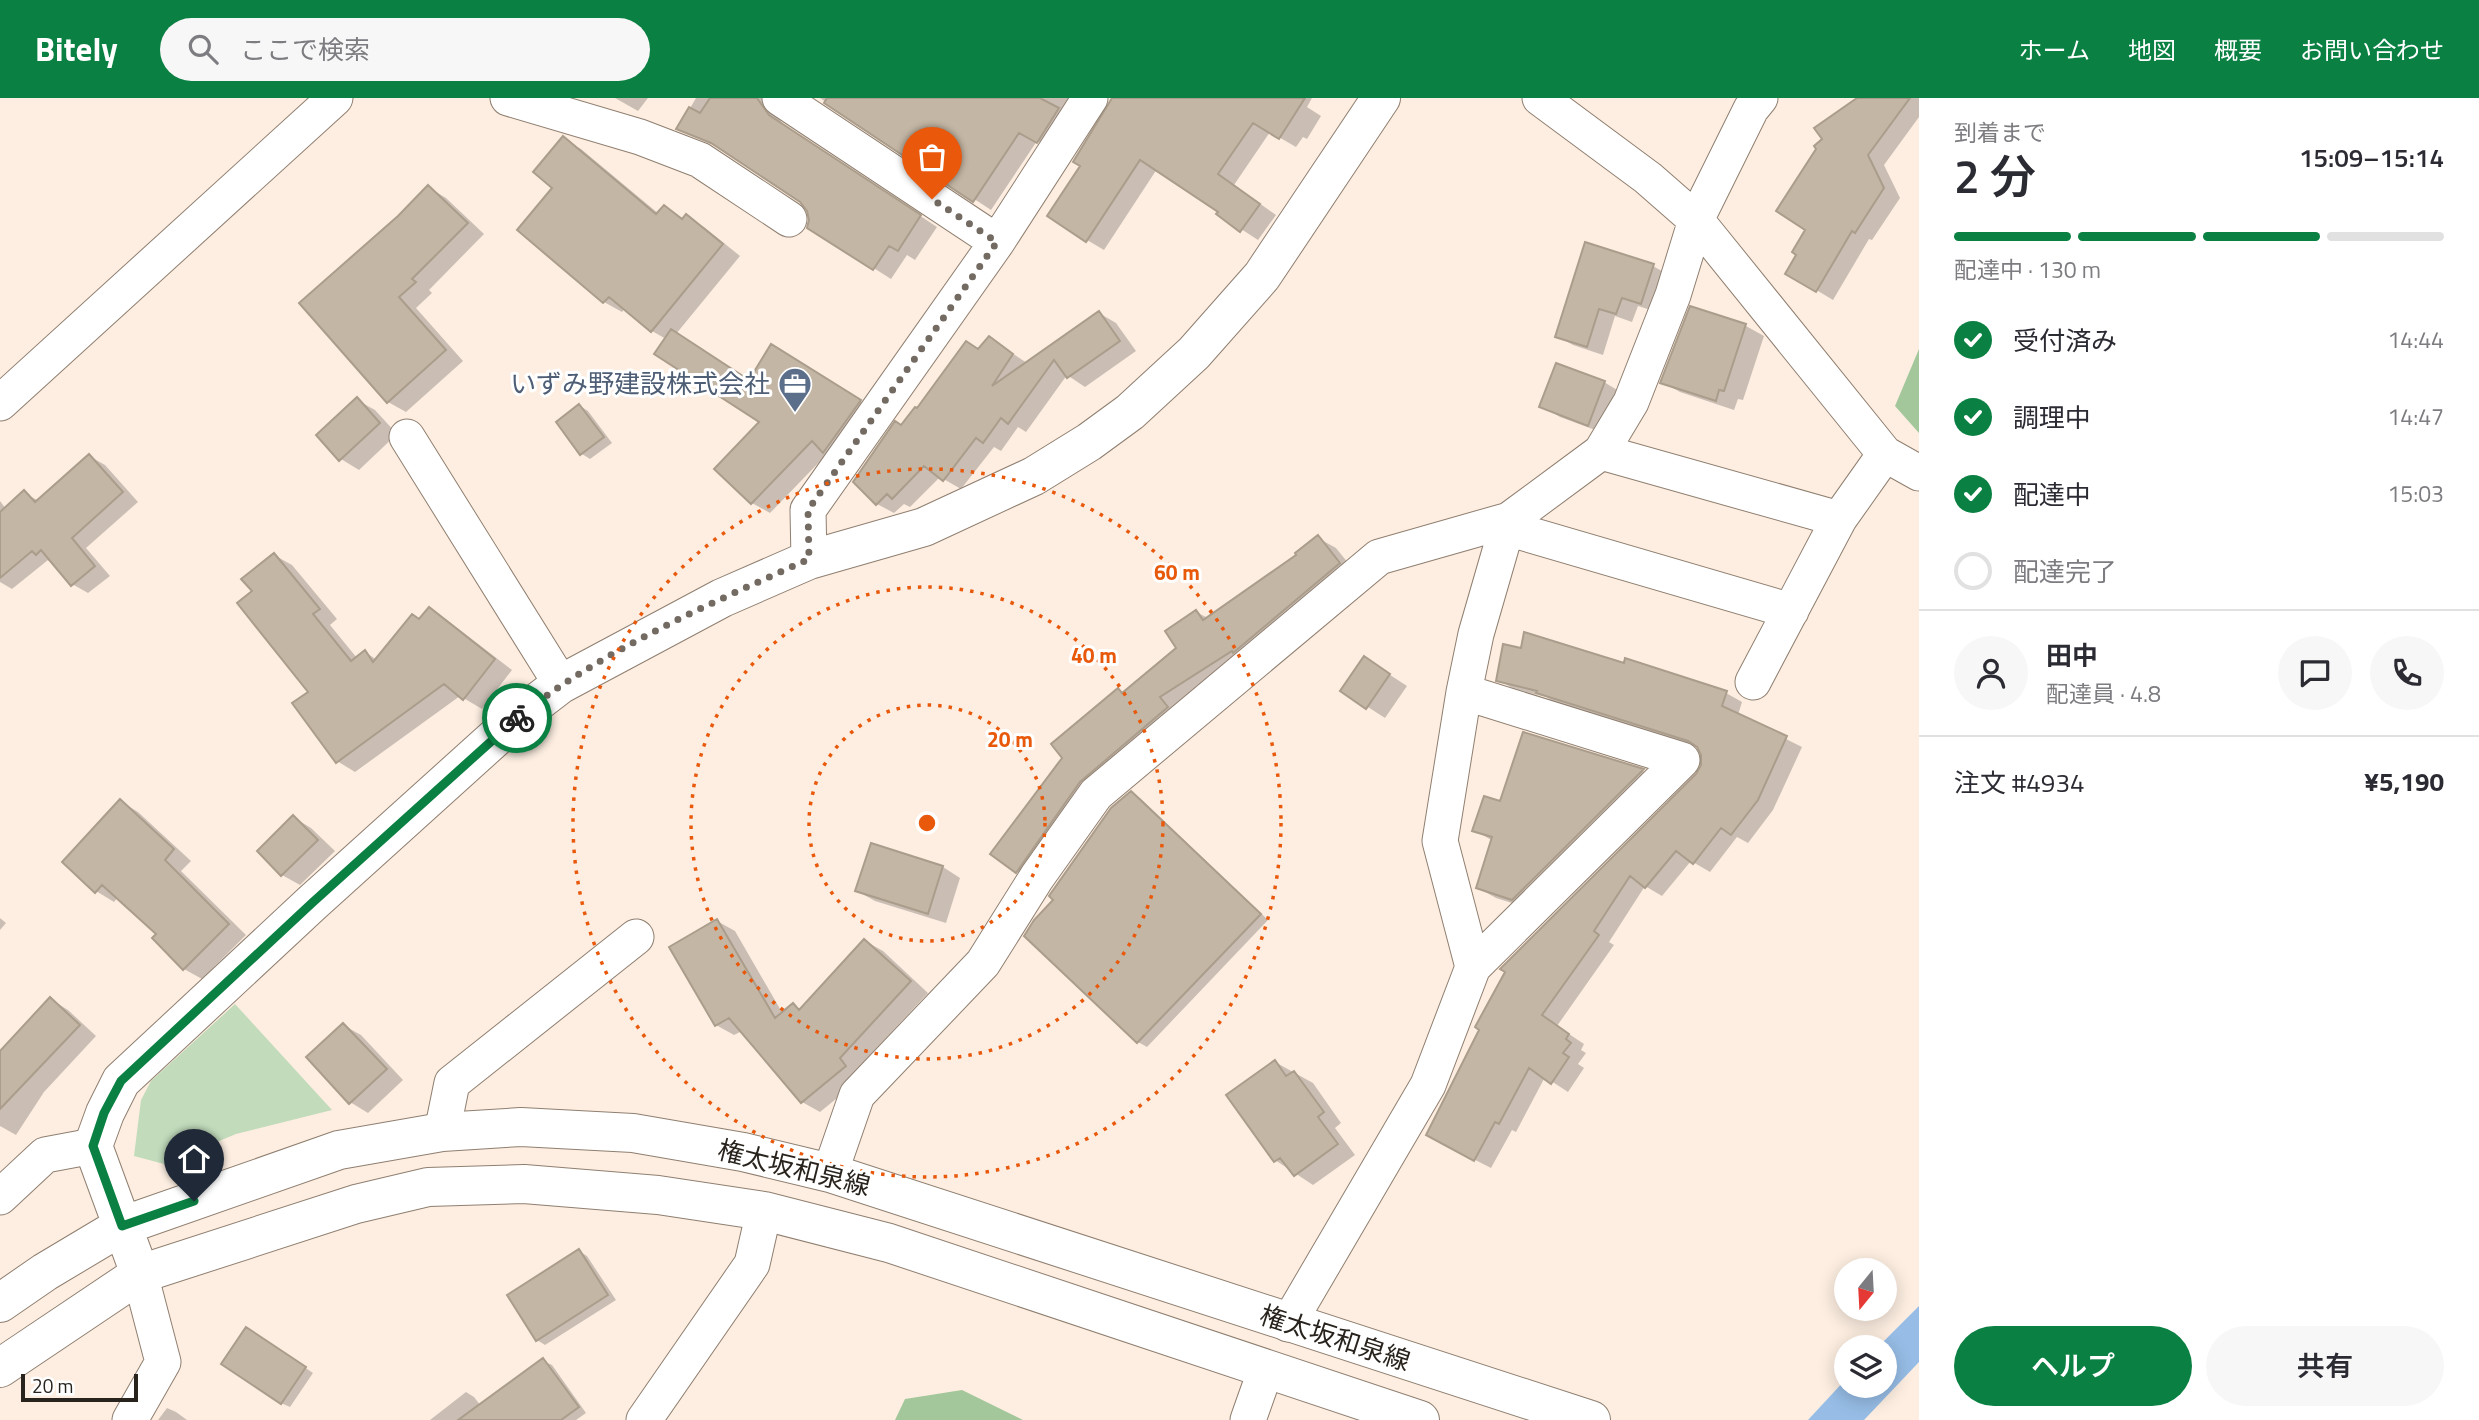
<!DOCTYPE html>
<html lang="ja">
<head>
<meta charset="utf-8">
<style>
	body { margin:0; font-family:"Titillium Web","Noto Sans JP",sans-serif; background:#f7f7f7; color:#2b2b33; height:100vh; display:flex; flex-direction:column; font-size:26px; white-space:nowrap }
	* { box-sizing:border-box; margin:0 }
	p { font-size:23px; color:#7c7c81 }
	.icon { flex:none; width:38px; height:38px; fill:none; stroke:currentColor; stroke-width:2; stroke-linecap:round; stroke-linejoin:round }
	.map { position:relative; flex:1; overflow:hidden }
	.drawer { display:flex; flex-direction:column; background:#fff; width:560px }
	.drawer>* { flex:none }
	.needle { width:46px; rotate:198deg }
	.buttons { position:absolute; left:1834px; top:1160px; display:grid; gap:14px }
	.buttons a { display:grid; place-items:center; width:63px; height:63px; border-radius:50%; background:#fff; box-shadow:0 4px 18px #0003; font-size:35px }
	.scale { position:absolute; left:21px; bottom:18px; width:117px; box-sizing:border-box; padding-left:7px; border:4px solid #29231d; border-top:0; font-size:19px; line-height:24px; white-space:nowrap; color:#29231d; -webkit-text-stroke:5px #fff; paint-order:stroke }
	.pin { position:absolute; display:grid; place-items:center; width:60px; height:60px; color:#fff; margin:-72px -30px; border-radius:50% 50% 50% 0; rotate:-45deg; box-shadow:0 0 7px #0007 }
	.pin .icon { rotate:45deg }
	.courier { position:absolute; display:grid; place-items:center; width:70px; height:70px; margin:-35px; border:5px solid #0b8043; border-radius:50%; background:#fff; color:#222; box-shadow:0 2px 9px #0007 }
	.summary em { font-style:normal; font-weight:600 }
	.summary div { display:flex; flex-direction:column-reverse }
	.summary { display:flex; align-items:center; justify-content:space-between; height:119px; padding:0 35px }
	h1 { font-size:46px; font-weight:600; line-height:52px }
	.bar { display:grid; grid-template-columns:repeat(4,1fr); gap:10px 7px; align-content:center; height:84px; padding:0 35px }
	.bar i { height:9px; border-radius:5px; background:#e1e1e2 }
	.bar .on { background:#0b8043 }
	.bar p { grid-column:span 4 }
	.line { display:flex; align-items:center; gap:18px; padding:0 35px; border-top:2px solid #e1e1e2 }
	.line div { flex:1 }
	.round { display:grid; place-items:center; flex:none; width:74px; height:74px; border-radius:37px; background:#f7f7f7 }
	ol { padding:0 35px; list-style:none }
	li { display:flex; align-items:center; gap:21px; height:77px }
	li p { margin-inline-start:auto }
	li .icon { padding:7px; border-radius:50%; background:#0b8043; color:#fff; stroke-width:4 }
	li:last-child { color:#7c7c81 }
	li i { width:38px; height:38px; border:4px solid #e1e1e2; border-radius:50% }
	.action { display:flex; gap:14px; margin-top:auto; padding:14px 35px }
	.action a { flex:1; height:80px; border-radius:42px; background:#0b8043; color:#fff; font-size:28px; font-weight:600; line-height:80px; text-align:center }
	.action a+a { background:#f7f7f7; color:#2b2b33 }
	header { display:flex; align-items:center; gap:42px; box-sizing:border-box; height:98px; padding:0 35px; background:#0b8043; color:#fff }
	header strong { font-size:33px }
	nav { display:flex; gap:38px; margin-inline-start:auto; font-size:24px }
	.search { width:490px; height:63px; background:#f7f7f7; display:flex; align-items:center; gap:18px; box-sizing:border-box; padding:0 24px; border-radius:38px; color:#7c7c81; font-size:26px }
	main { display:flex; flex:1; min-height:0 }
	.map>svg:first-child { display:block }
</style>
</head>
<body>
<header>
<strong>Bitely</strong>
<div class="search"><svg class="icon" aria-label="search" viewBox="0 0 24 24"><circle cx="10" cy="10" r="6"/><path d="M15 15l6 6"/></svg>ここで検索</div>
<nav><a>ホーム</a><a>地図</a><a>概要</a><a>お問い合わせ</a></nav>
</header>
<main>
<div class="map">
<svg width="1919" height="1322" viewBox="0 0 1919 1322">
	<rect width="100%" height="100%" fill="#fdeee1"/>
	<path fill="#c1dbbb" d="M235,906L332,1012L236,1036L164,1066L134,1058L141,1002L151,983Z"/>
	<path fill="#a3c79a" d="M1919,251V335L1895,308Z
		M962,1292L1023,1322H895L905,1301Z"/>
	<path fill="#97bde6" d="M1919,1208V1264L1864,1322H1808L1846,1281V1288H1885V1250L1878,1249Z"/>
	<path fill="#0003" d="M615,0H648L638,13Z
		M696,0H780L776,10L779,21L786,29L937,129L915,162L907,157L891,181L809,129L811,122L809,112L801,103L724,52L678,31Z
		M820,0H1089L1055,53L1037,43L991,112Z
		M1112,0H1312L1307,9L1321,18L1307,41L1303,39L1296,49L1270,34L1234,87L1276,117L1258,142L1218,116L1220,113L1157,71L1104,152L1087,142L1083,67Z
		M1860,0H1919V19L1884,67L1900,100L1872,142L1869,141L1833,202L1788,175L1799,156Z
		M563,41L581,51L659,116L664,109L684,121L686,119L704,129L740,158L676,236L750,284L789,259L878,314L828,355L770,415L752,405L762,324L666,241L652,233L625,210L622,214L604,204L520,132L554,90Z
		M428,89L446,100L484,136L429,192L432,195L416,210L463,263L406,314L388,304L399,119Z
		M1653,168L1669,177L1657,214L1638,208L1632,224L1615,218L1603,257L1573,247L1557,238Z
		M1691,210L1746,228L1764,238L1743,302L1738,301L1734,312L1680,294L1662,284Z
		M1099,215L1116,225L1136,253L1085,289L1067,277L1026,334L1018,329L1001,353L994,349L961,391L940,379L910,409L904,406L894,415L877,406L902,329L979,253L989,240L1027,265Z
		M1604,284L1622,295L1606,336L1560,319L1542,308Z
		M357,302L375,312L397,336L359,372L341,361Z
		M580,308L588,313L612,345L590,361L582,356Z
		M89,358L105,367L138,404L86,450L110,478L88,495L72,486L48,462L12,491L0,484V403L6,411L24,395L39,403Z
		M1318,440L1336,450L1357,476L1250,563L1035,784L1017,773L1119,592L1124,596L1179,550L1196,514L1208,520L1298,458Z
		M274,457L292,467L337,521L330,527L357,560L365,554L377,562L420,523L429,511L447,522L512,572L482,611L460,598L355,674L337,663L311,594L254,494Z
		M1364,560L1407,588L1385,620L1343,593Z
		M1498,582L1726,595L1742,604L1738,617L1802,649L1773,712L1748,745L1737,739L1710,774L1691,763L1662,798L1645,788L1609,844L1614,847L1557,928L1584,946L1581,952L1586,955L1578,966L1584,970L1568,994L1545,979L1516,1034L1512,1032L1491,1070L1444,1046L1698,677L1703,669V658L1699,649L1554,604L1546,599L1514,591Z
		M1524,636L1643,673L1661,683L1531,811L1496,800L1478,790L1493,743L1474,732L1501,705Z
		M1131,695L1140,700L1268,822L1147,949L1138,944L1056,801Z
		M120,703L138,714L191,763L181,773L246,837L202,881L184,871L159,836L118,799L114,804L96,793Z
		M293,719L311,730L335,753L300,787L282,777Z
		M943,769L960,780L946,825L875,803L857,793Z
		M0,820L6,825L0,832Z
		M717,823L735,833L783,916L793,907L801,912L865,843L883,853L928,895L857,971L863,979L820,1014L802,1004L742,933L734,937L716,927Z
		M50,901L68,912L96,938L44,994L16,1037L0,1028V956Z
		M343,927L361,937L403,982L368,1015L350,1004Z
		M1275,964L1313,985L1341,1025L1335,1030L1355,1057L1313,1087L1275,1062Z
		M579,1153L587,1158L616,1202L545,1247L537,1242Z
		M255,1236L313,1275L290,1309L281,1305Z
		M543,1263L552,1267L586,1315L576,1322H430L466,1294L474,1299L481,1308Z
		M167,1310L176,1314L187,1322H158Z"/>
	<path fill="#c4b6a4" stroke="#aa9d8b" stroke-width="2" d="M710,0H757L769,17L921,117L898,153L889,148L873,172L807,130L809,122L807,113L800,104L711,45L676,31L689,9L700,15Z
		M827,0H1040L1059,10L1037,45L1019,35L973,104L824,5Z
		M1112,0H1305L1279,41L1253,25L1218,76L1260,106L1240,134L1216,116L1218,114L1140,62L1086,144L1047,118L1080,68L1073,64Z
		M1857,0H1910L1868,57L1884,90L1855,135L1852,133L1816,194L1785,176L1796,157L1792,154L1805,132L1776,113L1816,51L1814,48L1822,41L1814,30Z
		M563,38L656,116L664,107L682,121L686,116L723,146L651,234L609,199L603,205L517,132L552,90L533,74Z
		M428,87L468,125L412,181L416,184L399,199L446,252L387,305L299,205L398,118Z
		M1585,144L1654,166L1641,206L1622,200L1616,216L1599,211L1587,249L1555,239Z
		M1690,208L1746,226L1724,293L1719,292L1716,303L1660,285Z
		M1099,213L1120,243L1067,280L1054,262L1008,326L1001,320L983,345L976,340L943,383L924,368L892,401L887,396L876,407L853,384L895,323L901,327L915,309L917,310L966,243L978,251L989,238L1013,256L992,288Z
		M671,231L749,282L771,246L861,302L823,355L812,343L751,406L714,371L759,324L654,256Z
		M1556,265L1605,283L1588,328L1539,309Z
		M357,299L380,325L339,363L316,337Z
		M579,306L604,339L580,357L556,324Z
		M89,356L123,394L72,440L95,468L71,488L41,452L36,457L32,453L0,480V414L24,392L35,404Z
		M1318,437L1340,465L1233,555L1232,553L1160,599L1168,609L1080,684L1016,775L990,756L1062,660L1051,646L1118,590L1122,595L1176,550L1165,533L1196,512L1203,522L1296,457L1295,455Z
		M274,455L320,511L313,516L351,563L365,552L373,564L412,516L419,521L429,509L495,561L463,602L444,586L336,665L292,605L308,594L237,505L252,493L241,481Z
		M1524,534L1624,565L1625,560L1727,593L1722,608L1787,638L1758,702L1731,737L1721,730L1693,766L1676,753L1645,790L1630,778L1594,833L1599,837L1542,917L1569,936L1566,941L1571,945L1563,955L1569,959L1551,986L1529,970L1499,1026L1495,1024L1474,1063L1426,1037L1479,932L1475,929L1505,874L1500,871L1696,676L1701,667V657L1697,649L1688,643L1536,595L1537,593L1496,583L1503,546L1521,550Z
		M1364,558L1390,576L1366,611L1340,593Z
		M1523,634L1644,671L1512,802L1476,790L1492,739L1472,733L1484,698L1500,703Z
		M1131,693L1261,816L1137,945L1024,838L1034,822L1053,802L1049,798L1111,710Z
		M120,701L174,751L165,762L229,826L183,872L152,840L156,836L102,787L95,795L62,764Z
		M293,717L318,742L281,778L257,753Z
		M871,745L943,768L928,816L855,793Z
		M717,821L775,920L793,905L799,912L864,841L911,883L840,960L846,968L801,1005L729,920L715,928L669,849Z
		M50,899L80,927L0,1011V953Z
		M343,925L387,971L349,1006L306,959Z
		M1275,962L1286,978L1294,973L1324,1014L1318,1019L1338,1046L1294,1078L1280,1060L1274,1064L1226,997Z
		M579,1151L608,1197L536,1243L507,1197Z
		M246,1229L306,1269L281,1306L221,1266Z
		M543,1260L579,1309L561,1322H458Z"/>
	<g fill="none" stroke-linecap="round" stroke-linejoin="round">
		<defs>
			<path id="minor" d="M508,0L640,39L700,62L789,121
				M780,0L997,144
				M1540,0L1648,80L1696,122L1885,356L1919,375
				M0,305L335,0
				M407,339L561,586
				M1601,354L1839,421
				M1507,430L1791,513
				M809,462L808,412L997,144L1090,0
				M1753,584L1839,421L1885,356
				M1464,594L1682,662L1473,869
				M442,1034L452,985L636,839
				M830,1075L857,997L983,865L1037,779L1096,696L1379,459L1509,422
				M0,1099L45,1057L93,1048
				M1288,1226L1428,987L1473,869L1440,743L1464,594L1476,536L1509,422L1601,354L1631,304L1673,197L1696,122L1751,11L1760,0
				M130,1322L163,1264L140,1176
				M644,1322L752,1166L764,1113
				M1248,1322L1266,1271"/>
			<path id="tertiary" d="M140,1176L93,1048L105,1015L121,983L312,805L518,619L561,586L722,500L809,462L924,429L1034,378L1089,344L1130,314L1194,255L1262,178L1381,0
				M0,1205L45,1174L122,1128L339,1052L442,1034L521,1029L633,1035L743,1054L830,1075L1591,1322
				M0,1270L140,1176L356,1106L428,1089L524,1086L658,1097L764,1113L889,1145L1420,1322"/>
		</defs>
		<use href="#minor" stroke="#8f7f70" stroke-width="37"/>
		<use href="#tertiary" stroke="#8f7f70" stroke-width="40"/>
		<use href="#minor" stroke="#fff" stroke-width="35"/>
		<use href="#tertiary" stroke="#fff" stroke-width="38"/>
	</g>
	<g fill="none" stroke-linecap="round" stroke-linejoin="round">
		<path stroke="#736a62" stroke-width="7" stroke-dasharray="0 12.6" d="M517,620C603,551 708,507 809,461L808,412L997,144L932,101"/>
		<path stroke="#0b8043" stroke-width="9" d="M194,1103L122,1128L93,1048L104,1015L121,983L312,805L517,620"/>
	</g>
	<g fill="none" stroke="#e8590c" stroke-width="3.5" stroke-dasharray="3.5 7">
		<circle cx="927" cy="725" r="118"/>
		<circle cx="927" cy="725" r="236"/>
		<circle cx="927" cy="725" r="354"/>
	</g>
	<defs>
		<symbol id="office-pin" viewBox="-11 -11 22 30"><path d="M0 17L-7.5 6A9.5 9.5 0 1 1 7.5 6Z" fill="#5c6f8a" stroke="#fff"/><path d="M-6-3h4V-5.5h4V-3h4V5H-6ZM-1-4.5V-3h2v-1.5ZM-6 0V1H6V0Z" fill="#fff"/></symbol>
	</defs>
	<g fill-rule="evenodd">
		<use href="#office-pin" x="776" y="267" width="38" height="52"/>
	</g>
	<g text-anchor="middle" stroke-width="6" stroke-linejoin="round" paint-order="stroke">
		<g font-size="26" fill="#4e5e75" stroke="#fff" text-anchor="end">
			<text x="770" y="295">いずみ野建設株式会社</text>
		</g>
		<g font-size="26" fill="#29231d" stroke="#fff">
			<text transform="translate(794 1070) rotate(14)" y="9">権太坂和泉線</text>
			<text transform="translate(1335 1240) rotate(18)" y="9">権太坂和泉線</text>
		</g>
	</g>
	<circle cx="927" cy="725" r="10" fill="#e8590c" stroke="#fff" stroke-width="3.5"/>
	<g font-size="21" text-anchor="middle" font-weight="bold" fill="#e8590c" stroke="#fff" stroke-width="6" stroke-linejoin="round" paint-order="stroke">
		<text x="1177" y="482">60 m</text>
		<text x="1094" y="565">40 m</text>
		<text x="1010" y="649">20 m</text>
	</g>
</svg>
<div class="buttons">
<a><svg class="needle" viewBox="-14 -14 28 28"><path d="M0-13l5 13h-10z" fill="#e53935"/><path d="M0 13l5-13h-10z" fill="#7c7c81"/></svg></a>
<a><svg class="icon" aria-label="layers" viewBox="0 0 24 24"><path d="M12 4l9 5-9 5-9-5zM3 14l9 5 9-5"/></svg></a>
</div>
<div class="scale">20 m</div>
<div class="pin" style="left:932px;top:101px;background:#ea580c"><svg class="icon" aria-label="bag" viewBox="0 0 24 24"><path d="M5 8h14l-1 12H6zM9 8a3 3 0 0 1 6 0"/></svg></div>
<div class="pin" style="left:194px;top:1103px;background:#1f2937"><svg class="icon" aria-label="home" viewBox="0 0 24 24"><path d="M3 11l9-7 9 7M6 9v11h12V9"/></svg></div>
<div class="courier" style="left:517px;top:620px"><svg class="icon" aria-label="bike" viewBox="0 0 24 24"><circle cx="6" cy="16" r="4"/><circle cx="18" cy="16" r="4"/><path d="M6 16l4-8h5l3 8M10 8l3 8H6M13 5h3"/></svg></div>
</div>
<section class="drawer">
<div class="summary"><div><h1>2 分</h1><p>到着まで</p></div><em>15:09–15:14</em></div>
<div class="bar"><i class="on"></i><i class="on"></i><i class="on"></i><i></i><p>配達中 · 130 m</p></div>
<ol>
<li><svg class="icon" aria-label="check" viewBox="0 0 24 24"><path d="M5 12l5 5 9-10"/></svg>受付済み<p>14:44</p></li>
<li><svg class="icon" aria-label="check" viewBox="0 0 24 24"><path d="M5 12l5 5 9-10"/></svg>調理中<p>14:47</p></li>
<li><svg class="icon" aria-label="check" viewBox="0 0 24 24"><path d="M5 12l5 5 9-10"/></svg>配達中<p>15:03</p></li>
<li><i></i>配達完了</li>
</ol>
<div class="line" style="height:126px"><a class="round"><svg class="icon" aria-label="person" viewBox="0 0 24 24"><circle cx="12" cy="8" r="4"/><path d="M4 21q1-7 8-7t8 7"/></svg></a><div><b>田中</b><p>配達員 · 4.8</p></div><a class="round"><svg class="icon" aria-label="chat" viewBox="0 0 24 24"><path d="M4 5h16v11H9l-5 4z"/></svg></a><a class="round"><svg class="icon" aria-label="phone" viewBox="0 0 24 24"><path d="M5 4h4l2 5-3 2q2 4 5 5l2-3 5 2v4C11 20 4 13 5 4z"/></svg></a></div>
<div class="line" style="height:91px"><div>注文 #4934</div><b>¥5,190</b></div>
<div class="action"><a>ヘルプ</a><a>共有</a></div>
</section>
</main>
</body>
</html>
